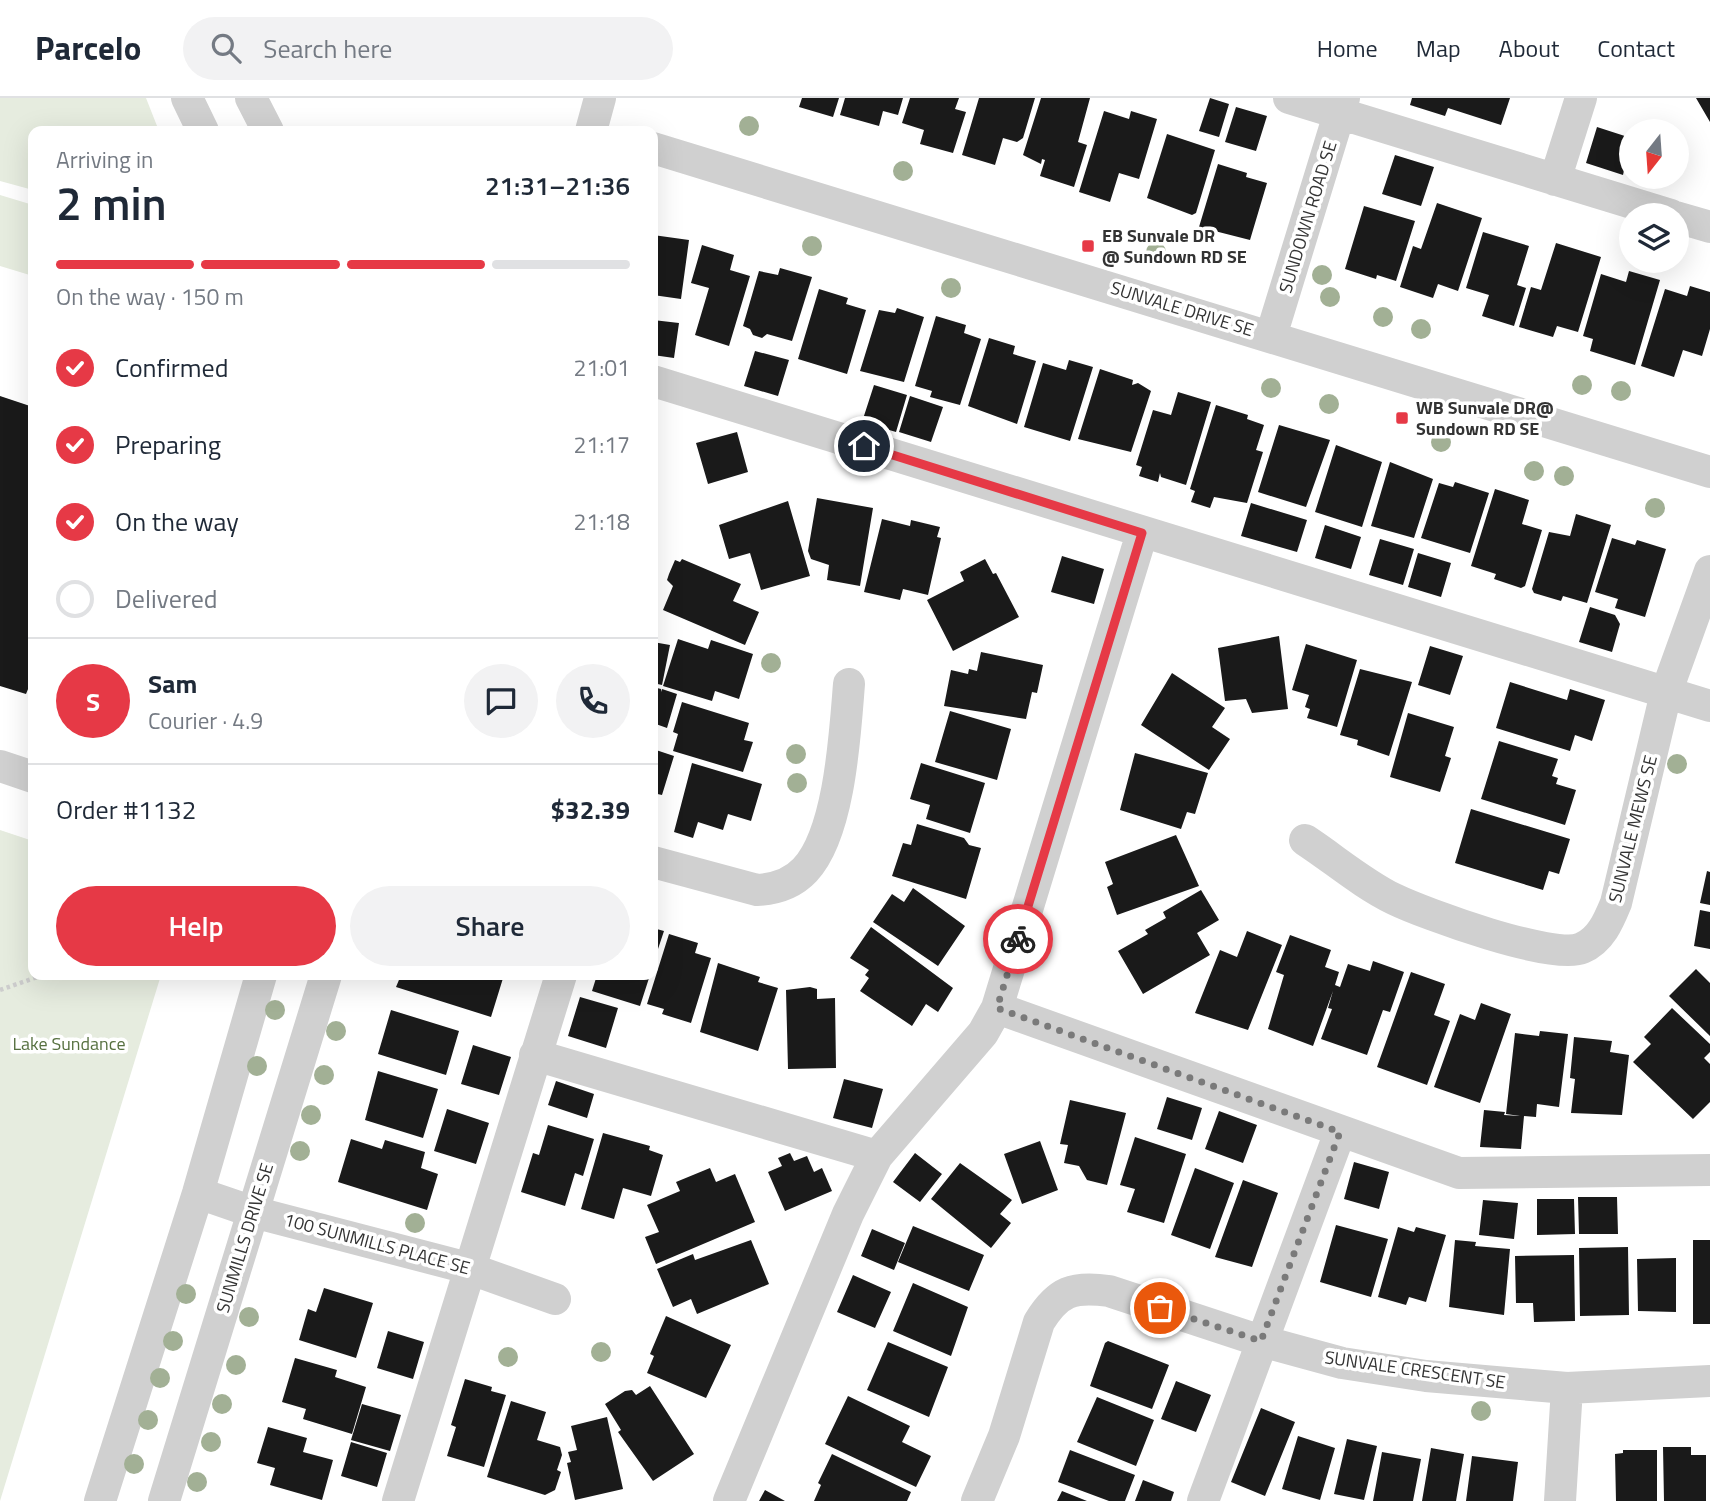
<!DOCTYPE html>
<html lang="en">
<head>
<meta charset="utf-8">
<style>
	body { margin:0; font-family:"Titillium Web",sans-serif; background:#f2f2f3; color:#1f2937; height:100vh; display:flex; flex-direction:column; font-size:26px; white-space:nowrap }
	* { box-sizing:border-box; margin:0 }
	p { font-size:23px; color:#747a83 }
	.icon { flex:none; width:38px; height:38px; fill:none; stroke:currentColor; stroke-width:2; stroke-linecap:round; stroke-linejoin:round }
	.map { position:relative; flex:1; overflow:hidden }
	.drawer { position:absolute; left:28px; top:28px; width:630px; height:854px; display:flex; flex-direction:column; background:#fff; border-radius:14px; box-shadow:0 7px 28px #0002 }
	.drawer>* { flex:none }
	.needle { width:46px; rotate:197deg }
	.fabs { position:absolute; left:1619px; top:21px; display:grid; gap:14px }
	.fabs a { display:grid; place-items:center; width:70px; height:70px; border-radius:50%; background:#fff; box-shadow:0 7px 28px #0002; font-size:35px }
	.pin { position:absolute; display:grid; place-items:center; width:60px; height:60px; color:#fff; margin:-30px; border:4px solid #fff; border-radius:50%; box-shadow:0 2px 7px #0007 }
	.courier { position:absolute; display:grid; place-items:center; width:70px; height:70px; margin:-35px; border:5px solid #e63946; border-radius:50%; background:#fff; color:#222; box-shadow:0 2px 9px #0007 }
	.head em { font-style:normal; font-weight:600 }
	.head div { display:flex; flex-direction:column-reverse }
	.head { display:flex; align-items:center; justify-content:space-between; height:119px; padding:0 28px }
	h1 { font-size:46px; font-weight:600; line-height:52px }
	.bar { display:grid; grid-template-columns:repeat(4,1fr); gap:10px 7px; align-content:center; height:84px; padding:0 28px }
	.bar i { height:9px; border-radius:5px; background:#e0e1e3 }
	.bar .selected { background:#e63946 }
	.bar p { grid-column:span 4 }
	.line { display:flex; align-items:center; gap:18px; padding:0 28px; border-top:2px solid #e0e1e3 }
	.line div { flex:1 }
	.round { display:grid; place-items:center; flex:none; width:74px; height:74px; border-radius:37px; background:#f2f2f3 }
	ol { padding:0 28px; list-style:none }
	li { display:flex; align-items:center; gap:21px; height:77px }
	li p { margin-inline-start:auto }
	li .icon { padding:7px; border-radius:50%; background:#e63946; color:#fff; stroke-width:4 }
	li:last-child { color:#747a83 }
	li i { width:38px; height:38px; border:4px solid #e0e1e3; border-radius:50% }
	.cta { display:flex; gap:14px; margin-top:auto; padding:14px 28px }
	.cta a { flex:1; height:80px; border-radius:42px; background:#e63946; color:#fff; font-size:28px; font-weight:600; line-height:80px; text-align:center }
	.cta a+a { background:#f2f2f3; color:#1f2937 }
	header { display:flex; align-items:center; gap:42px; box-sizing:border-box; height:98px; padding:0 35px; background:#fff; border-bottom:2px solid #e0e1e3 }
	header strong { font-size:33px }
	nav { display:flex; gap:38px; margin-inline-start:auto; font-size:24px }
	.search { width:490px; height:63px; background:#f2f2f3; display:flex; align-items:center; gap:18px; box-sizing:border-box; padding:0 24px; border-radius:38px; color:#747a83; font-size:26px }
	.map>svg:first-child { display:block }
</style>
</head>
<body>
<header>
<strong>Parcelo</strong>
<div class="search"><svg class="icon" aria-label="search" viewBox="0 0 24 24"><circle cx="10" cy="10" r="6"/><path d="M15 15l6 6"/></svg>Search here</div>
<nav><a>Home</a><a>Map</a><a>About</a><a>Contact</a></nav>
</header>
<div class="map">
<svg width="1710" height="1403" viewBox="0 0 1710 1403">
	<rect width="100%" height="100%" fill="#fff"/>
	<path fill="#e6ecdf" d="M0,0H146L159,33H33V92L0,83Z
		M0,97L33,107V178L0,168Z
		M0,732L33,743V877H161L0,1403Z"/>
	<path fill="#1a1a1a" d="M802,0H839L833,19L799,9Z
		M845,0H903L898,17L883,13L879,28L840,17Z
		M910,0H959L955,11L966,14L953,55L920,46L924,32L902,25Z
		M979,0H1035L1023,40L1017,44L1003,40L995,67L962,57Z
		M1041,0H1090L1078,44L1087,47L1074,89L1040,78L1045,62L1042,61L1041,66L1023,57Z
		M1210,0L1229,6L1219,39L1199,33Z
		M1412,0H1510L1501,27L1448,10L1445,18L1410,7Z
		M1696,0H1710V24Z
		M1236,9L1267,18L1256,53L1225,44Z
		M1104,13L1129,21L1131,13L1157,21L1139,81L1119,75L1110,104L1079,94Z
		M1597,29L1631,40L1623,77L1586,65Z
		M1167,36L1215,52L1196,115L1192,117L1147,100Z
		M1395,57L1434,69L1421,108L1382,96Z
		M1218,66L1247,75L1246,79L1267,85L1250,142L1199,129Z
		M1437,105L1482,120L1458,193L1438,186L1433,200L1400,189L1413,148L1421,151Z
		M1364,108L1415,123L1396,183L1377,177L1376,181L1345,171Z
		M1483,134L1529,148L1517,187L1526,190L1514,228L1482,218L1489,197L1466,190Z
		M653,137L689,142L681,201L653,197Z
		M1556,145L1601,159L1578,234L1557,228L1553,239L1519,229L1531,189L1541,192Z
		M702,147L734,157L730,172L750,178L729,248L695,237L709,190L691,185Z
		M780,170L812,179L792,243L767,236L762,240L753,237L750,231L743,228L759,173L778,177Z
		M1629,173L1660,182L1635,267L1590,253L1593,241L1583,238L1601,176L1626,184Z
		M1690,188L1710,194V231L1702,258L1683,252L1674,279L1641,268L1665,191L1687,198Z
		M819,191L848,200L846,206L866,212L847,276L798,261Z
		M897,210L924,219L904,284L860,273L879,212L895,215Z
		M936,218L966,227L964,235L981,241L960,307L930,299L932,293L915,288Z
		M653,222L679,225L674,260L653,257Z
		M989,240L1015,248L1013,256L1036,263L1017,326L968,308Z
		M755,253L789,262L778,298L744,288Z
		M1069,262L1093,269L1070,343L1024,329L1043,265L1066,272Z
		M1100,271L1133,282L1132,287L1138,285L1151,293L1131,354L1078,341Z
		M874,287L907,297L896,334L862,324Z
		M1178,294L1211,304L1186,387L1161,379L1160,375L1158,384L1139,378L1142,369L1136,367L1153,312L1171,317Z
		M0,298L33,309V579L26,596L0,588Z
		M910,298L943,309L931,344L899,334Z
		M1216,307L1248,317L1247,321L1264,327L1256,352L1263,354L1247,405L1214,399L1210,410L1191,404L1195,393L1190,391Z
		M1279,327L1330,342L1306,409L1258,394Z
		M737,334L748,374L708,386L696,345Z
		M1336,347L1382,364L1362,429L1315,414Z
		M1390,364L1433,381L1414,440L1371,428Z
		M1455,384L1489,395L1470,455L1421,440L1439,385L1453,389Z
		M1495,391L1529,402L1522,426L1542,432L1525,488L1521,490L1494,481L1496,476L1471,468Z
		M817,400L873,410L860,488L827,482L829,467L811,461L808,453Z
		M788,403L810,478L761,492L750,455L729,461L719,427Z
		M1251,405L1307,422L1297,454L1241,438Z
		M1576,416L1611,427L1587,505L1563,498L1561,503L1534,495L1532,491L1549,434L1570,438Z
		M882,421L910,428L911,422L940,429L937,439L941,440L928,497L903,491L900,502L864,494Z
		M1325,427L1361,439L1351,471L1315,460Z
		M1612,440L1635,447L1637,442L1666,451L1645,519L1615,510L1618,501L1595,494Z
		M1380,441L1414,451L1403,487L1369,477Z
		M1418,455L1451,465L1441,499L1408,489Z
		M1062,458L1104,471L1094,506L1051,494Z
		M682,461L741,486L733,503L759,514L745,547L663,512L673,488L667,482L669,476L675,462L680,464Z
		M985,461L993,476L996,475L1019,519L953,553L927,502L964,483L960,474Z
		M1590,509L1615,517L1620,526L1612,554L1579,544Z
		M1279,538L1288,611L1252,615L1246,601L1225,603L1218,550Z
		M678,541L708,551L711,542L753,556L739,601L715,593L712,603L663,588Z
		M653,544L670,547L662,587L653,585Z
		M1306,546L1357,562L1337,629L1307,620L1310,611L1305,609L1309,597L1292,592Z
		M1430,548L1463,558L1450,597L1418,587Z
		M981,554L1043,567L1037,595L1032,594L1026,621L944,608L951,572L968,576L969,571L977,573Z
		M1360,571L1412,584L1389,658L1357,647L1358,642L1340,637Z
		M1172,575L1225,610L1212,629L1230,641L1209,672L1141,627Z
		M1510,584L1567,602L1570,591L1605,602L1592,643L1575,637L1570,653L1496,630Z
		M653,589L661,591V594L662,591L677,596L667,630L653,625Z
		M682,604L749,625L744,642L753,644L743,674L673,653L678,636L673,634Z
		M950,613L1011,631L997,682L935,664Z
		M1408,615L1454,629L1445,658L1451,660L1440,694L1390,679Z
		M1499,643L1558,661L1552,678L1558,680L1556,686L1576,692L1565,727L1481,701Z
		M653,651L674,658L662,697L653,695Z
		M1135,655L1208,675L1195,716L1187,714L1181,731L1120,712Z
		M692,665L762,686L751,723L728,716L723,732L698,724L693,740L674,734Z
		M921,665L985,685L970,735L926,721L930,707L910,701Z
		M1471,711L1570,741L1559,776L1549,773L1543,792L1455,765Z
		M917,726L964,740L969,747L981,750L966,801L892,778L903,745L911,747Z
		M1176,737L1199,788L1117,817L1107,789L1113,786L1105,764Z
		M1707,773L1710,774V807L1700,805Z
		M913,790L965,828L938,868L873,824L892,796L904,804Z
		M1201,792L1219,822L1197,835L1210,857L1143,896L1118,853L1148,836L1145,832L1166,820L1163,814Z
		M1700,812L1710,814V851L1694,848Z
		M871,829L953,890L938,914L926,906L912,928L860,893L869,880L865,877L869,872L850,860Z
		M653,830L664,833L653,866Z
		M1247,833L1282,847L1248,932L1195,915L1220,852L1237,859Z
		M669,836L698,845L695,855L711,860L691,925L662,916L664,911L647,906Z
		M1290,837L1331,852L1325,869L1339,874L1335,887L1340,889L1348,866L1370,873L1373,863L1404,874L1390,914L1383,912L1367,957L1321,941L1332,911L1328,910L1333,893L1313,948L1268,931L1284,877L1276,874Z
		M718,865L760,879L758,884L778,890L758,953L700,934Z
		M1696,871L1710,885V938L1669,898Z
		M1411,874L1445,886L1434,917L1450,923L1427,987L1377,969Z
		M401,877H504L491,919L396,889Z
		M597,877H650L640,908L592,893Z
		M810,889L817,891V901L835,900L836,970L788,971L786,892Z
		M580,899L618,910L606,950L568,938Z
		M1481,905L1511,916L1480,1005L1434,989L1460,916L1475,922Z
		M1672,910L1710,946V954L1704,960L1710,966V1004L1693,1021L1633,964L1651,946L1644,939Z
		M391,912L459,933L446,977L378,956Z
		M1540,933L1568,936L1559,1009L1537,1006L1536,1019L1524,1018L1521,1051L1480,1049L1484,1012L1505,1014L1504,1017L1520,1018L1506,1016L1515,935L1539,938Z
		M1574,939L1612,943L1610,954L1629,957L1622,1017L1571,1015L1575,981L1570,980Z
		M473,947L511,959L499,997L461,986Z
		M378,973L438,991L423,1040L365,1022Z
		M844,981L883,991L872,1030L833,1020Z
		M556,983L594,996L587,1020L548,1007Z
		M1167,999L1202,1010L1192,1042L1157,1031Z
		M1070,1002L1126,1015L1107,1087L1087,1082L1079,1068L1064,1065L1068,1047L1060,1046Z
		M447,1011L489,1025L476,1066L434,1053Z
		M1219,1013L1257,1027L1243,1065L1205,1051Z
		M548,1027L594,1041L583,1078L575,1075L565,1108L521,1094L533,1055L539,1057Z
		M603,1035L650,1048L649,1052L663,1057L651,1098L623,1090L614,1121L581,1111Z
		M1135,1039L1186,1056L1164,1125L1127,1114L1135,1091L1120,1087Z
		M351,1041L382,1051L385,1042L425,1054L421,1070L438,1076L427,1112L338,1084Z
		M1040,1043L1058,1092L1022,1106L1004,1056Z
		M790,1055L794,1063L807,1058L814,1074L822,1070L832,1093L785,1113L768,1074L782,1068L778,1060Z
		M915,1055L942,1076L920,1104L893,1084Z
		M1354,1064L1389,1074L1379,1111L1344,1101Z
		M960,1065L1012,1102L1000,1116L1011,1125L991,1150L931,1101Z
		M710,1070L716,1084L735,1076L755,1124L656,1166L645,1139L659,1134L647,1107L680,1093L676,1084Z
		M1195,1070L1234,1085L1210,1151L1171,1137Z
		M1243,1082L1278,1095L1252,1169L1215,1159Z
		M1578,1099H1617L1618,1136H1579Z
		M1537,1101H1574L1575,1136L1537,1137Z
		M1483,1102L1518,1105L1514,1141L1479,1137Z
		M1336,1127L1388,1141L1371,1199L1320,1184Z
		M913,1128L984,1157L969,1193L898,1164Z
		M1398,1129L1414,1134L1416,1129L1446,1137L1426,1204L1409,1199L1406,1207L1378,1199Z
		M872,1131L905,1145L894,1172L861,1158Z
		M751,1142L769,1186L697,1216L691,1201L673,1209L657,1171L693,1156L695,1162Z
		M1455,1142L1476,1144L1475,1148L1510,1151L1504,1217L1449,1209Z
		M1693,1142H1710V1226H1693Z
		M1628,1149L1629,1217L1580,1218L1579,1150Z
		M1574,1157L1575,1223L1534,1224L1533,1205H1516L1515,1158Z
		M1676,1160V1214L1638,1213L1637,1161Z
		M853,1177L891,1194L875,1230L837,1214Z
		M913,1185L968,1209L951,1258L893,1233Z
		M324,1190L373,1205L356,1260L299,1242L308,1211L316,1214Z
		M666,1218L731,1247L706,1300L647,1275L654,1258L650,1256Z
		M388,1233L424,1244L413,1281L377,1270Z
		M1108,1243L1169,1267L1152,1311L1090,1288L1105,1245Z
		M888,1244L948,1269L929,1319L867,1292Z
		M295,1260L337,1272L335,1279L366,1289L352,1336L303,1321L306,1311L282,1304Z
		M465,1281L492,1289L491,1293L506,1297L484,1369L447,1358L456,1329L451,1327Z
		M1176,1283L1211,1297L1196,1334L1161,1321Z
		M650,1288L694,1356L653,1383L618,1334L621,1332L605,1306L625,1293L632,1292L636,1297Z
		M848,1298L910,1328L902,1344L931,1358L916,1389L825,1346Z
		M1097,1299L1154,1322L1136,1368L1077,1344Z
		M511,1303L546,1314L537,1342L560,1349L562,1357L557,1372L561,1374L555,1392L545,1397L487,1379Z
		M362,1306L401,1317L390,1353L351,1342Z
		M1261,1310L1295,1324L1265,1398L1231,1384Z
		M607,1319L623,1391L575,1402L567,1365L571,1364L568,1354L577,1352L571,1328Z
		M268,1329L307,1340L303,1354L333,1362L322,1402L270,1387L275,1370L257,1365Z
		M1298,1338L1335,1350L1320,1402L1282,1391Z
		M1347,1341L1377,1348L1364,1402L1334,1396Z
		M351,1344L387,1355L377,1389L341,1378Z
		M1663,1349H1691V1357H1706V1403H1664Z
		M1431,1350L1464,1356L1456,1403H1422Z
		M1070,1352L1135,1377L1125,1403H1109L1058,1384Z
		M1623,1352H1657V1403H1616L1615,1356L1623,1355Z
		M1382,1354L1421,1361L1413,1403H1373Z
		M832,1356L911,1394L907,1403H814L821,1387L818,1385Z
		M1472,1358L1518,1364L1513,1403H1466Z
		M1143,1382L1174,1394L1171,1403H1135Z
		M765,1392L785,1403H759Z
		M1062,1393L1087,1403H1057Z"/>
	<g fill="none" stroke-linecap="round" stroke-linejoin="round">
		<path stroke="#cdcdcd" stroke-width="4.5" stroke-dasharray="3.5 3.5" stroke-linecap="butt" d="M0,892L43,877"/>
		<path stroke="#d0d0d0" stroke-width="32" d="M187,0L203,33
			M251,0L268,33
			M1289,0L1671,117
			M591,33L600,0
			M653,50L1710,374
			M1555,82L1581,0
			M1676,119L1710,129
			M1271,238L1344,0
			M653,283L1710,608
			M0,668L33,679
			M1305,742C1334,761 1363,786 1394,801C1425,816 1554,863 1582,850C1601,842 1609,822 1616,805L1666,595L1710,473
			M653,764L757,792C775,791 792,786 805,772C840,735 845,635 849,586
			M997,910L1459,1075L1710,1072
			M535,957L877,1058
			M198,1095L253,1114L468,1170L555,1201
			M100,1403L198,1095L261,877
			M164,1403L326,877
			M398,1403L561,877
			M729,1403L848,1116L877,1058L983,935L997,910L1142,435
			M977,1403L1004,1338L1039,1224C1058,1193 1073,1188 1109,1193L1261,1243L1342,1265L1426,1278L1567,1290L1710,1283
			M1203,1403L1340,1034
			M1560,1403L1567,1290"/>
	</g>
	<g fill="#a2b095">
		<circle cx="749" cy="28" r="10"/>
		<circle cx="903" cy="73" r="10"/>
		<circle cx="812" cy="148" r="10"/>
		<circle cx="1156" cy="154" r="10"/>
		<circle cx="1322" cy="177" r="10"/>
		<circle cx="951" cy="190" r="10"/>
		<circle cx="1330" cy="199" r="10"/>
		<circle cx="1383" cy="219" r="10"/>
		<circle cx="1421" cy="231" r="10"/>
		<circle cx="1582" cy="287" r="10"/>
		<circle cx="1271" cy="290" r="10"/>
		<circle cx="1621" cy="293" r="10"/>
		<circle cx="1329" cy="306" r="10"/>
		<circle cx="1441" cy="344" r="10"/>
		<circle cx="1534" cy="373" r="10"/>
		<circle cx="1564" cy="378" r="10"/>
		<circle cx="1655" cy="410" r="10"/>
		<circle cx="771" cy="565" r="10"/>
		<circle cx="796" cy="656" r="10"/>
		<circle cx="1677" cy="666" r="10"/>
		<circle cx="797" cy="685" r="10"/>
		<circle cx="275" cy="912" r="10"/>
		<circle cx="336" cy="933" r="10"/>
		<circle cx="257" cy="968" r="10"/>
		<circle cx="324" cy="977" r="10"/>
		<circle cx="311" cy="1017" r="10"/>
		<circle cx="300" cy="1053" r="10"/>
		<circle cx="415" cy="1125" r="10"/>
		<circle cx="186" cy="1196" r="10"/>
		<circle cx="249" cy="1219" r="10"/>
		<circle cx="173" cy="1243" r="10"/>
		<circle cx="601" cy="1254" r="10"/>
		<circle cx="508" cy="1259" r="10"/>
		<circle cx="236" cy="1267" r="10"/>
		<circle cx="160" cy="1280" r="10"/>
		<circle cx="222" cy="1306" r="10"/>
		<circle cx="1481" cy="1313" r="10"/>
		<circle cx="148" cy="1322" r="10"/>
		<circle cx="211" cy="1344" r="10"/>
		<circle cx="134" cy="1366" r="10"/>
		<circle cx="197" cy="1384" r="10"/>
	</g>
	<g fill="none" stroke-linecap="round" stroke-linejoin="round">
		<path stroke="#7a7a7a" stroke-width="7" stroke-dasharray="0 12.6" d="M1018,841L997,910L1340,1034L1261,1243L1160,1210"/>
		<path stroke="#e63946" stroke-width="9" d="M864,348L1142,435L1018,841"/>
	</g>
	<g fill="#e63946" stroke="#fff" stroke-width="2.5">
		<rect x="1081" y="141" width="14" height="14" rx="3.5"/>
		<rect x="1395" y="313" width="14" height="14" rx="3.5"/>
	</g>
	<g text-anchor="middle" stroke-width="7" stroke-linejoin="round" paint-order="stroke">
		<g font-size="18" fill="#333" stroke="#fff">
			<text transform="translate(1308 119) rotate(-73)" y="6">SUNDOWN ROAD SE</text>
			<text transform="translate(1182 211) rotate(17)" y="6">SUNVALE DRIVE SE</text>
			<text transform="translate(1633 731) rotate(-76)" y="6">SUNVALE MEWS SE</text>
			<text transform="translate(245 1140) rotate(-73)" y="6">SUNMILLS DRIVE SE</text>
			<text transform="translate(377 1146) rotate(15)" y="6">100 SUNMILLS PLACE SE</text>
			<text transform="translate(1415 1272) rotate(8)" y="6">SUNVALE CRESCENT SE</text>
		</g>
		<g font-size="18" font-weight="bold" fill="#333" stroke="#fff" text-anchor="start">
			<text x="1102" y="144">EB Sunvale DR<tspan x="1102" dy="21">@ Sundown RD SE</tspan></text>
			<text x="1416" y="316">WB Sunvale DR@<tspan x="1416" dy="21">Sundown RD SE</tspan></text>
		</g>
		<g font-size="18" fill="#56703f" stroke="#fff">
			<text x="69" y="952">Lake Sundance</text>
		</g>
	</g>
</svg>
<div class="fabs">
<a><svg class="needle" viewBox="-14 -14 28 28"><path d="M0-13l5 13h-10z" fill="#e53935"/><path d="M0 13l5-13h-10z" fill="#747a83"/></svg></a>
<a><svg class="icon" aria-label="layers" viewBox="0 0 24 24"><path d="M12 4l9 5-9 5-9-5zM3 14l9 5 9-5"/></svg></a>
</div>
<div class="pin" style="left:1160px;top:1210px;background:#ea580c"><svg class="icon" aria-label="bag" viewBox="0 0 24 24"><path d="M5 8h14l-1 12H6zM9 8a3 3 0 0 1 6 0"/></svg></div>
<div class="pin" style="left:864px;top:348px;background:#1f2937"><svg class="icon" aria-label="home" viewBox="0 0 24 24"><path d="M3 11l9-7 9 7M6 9v11h12V9"/></svg></div>
<div class="courier" style="left:1018px;top:841px"><svg class="icon" aria-label="bike" viewBox="0 0 24 24"><circle cx="6" cy="16" r="4"/><circle cx="18" cy="16" r="4"/><path d="M6 16l4-8h5l3 8M10 8l3 8H6M13 5h3"/></svg></div>
<section class="drawer">
<div class="head"><div><h1>2 min</h1><p>Arriving in</p></div><em>21:31–21:36</em></div>
<div class="bar"><i class="selected"></i><i class="selected"></i><i class="selected"></i><i></i><p>On the way · 150 m</p></div>
<ol>
<li><svg class="icon" aria-label="check" viewBox="0 0 24 24"><path d="M5 12l5 5 9-10"/></svg>Confirmed<p>21:01</p></li>
<li><svg class="icon" aria-label="check" viewBox="0 0 24 24"><path d="M5 12l5 5 9-10"/></svg>Preparing<p>21:17</p></li>
<li><svg class="icon" aria-label="check" viewBox="0 0 24 24"><path d="M5 12l5 5 9-10"/></svg>On the way<p>21:18</p></li>
<li><i></i>Delivered</li>
</ol>
<div class="line" style="height:126px"><b class="round" style="background:#e63946;color:#fff">S</b><div><b>Sam</b><p>Courier · 4.9</p></div><a class="round"><svg class="icon" aria-label="chat" viewBox="0 0 24 24"><path d="M4 5h16v11H9l-5 4z"/></svg></a><a class="round"><svg class="icon" aria-label="phone" viewBox="0 0 24 24"><path d="M5 4h4l2 5-3 2q2 4 5 5l2-3 5 2v4C11 20 4 13 5 4z"/></svg></a></div>
<div class="line" style="height:91px"><div>Order #1132</div><b>$32.39</b></div>
<div class="cta"><a>Help</a><a>Share</a></div>
</section>
</div>
</body>
</html>
